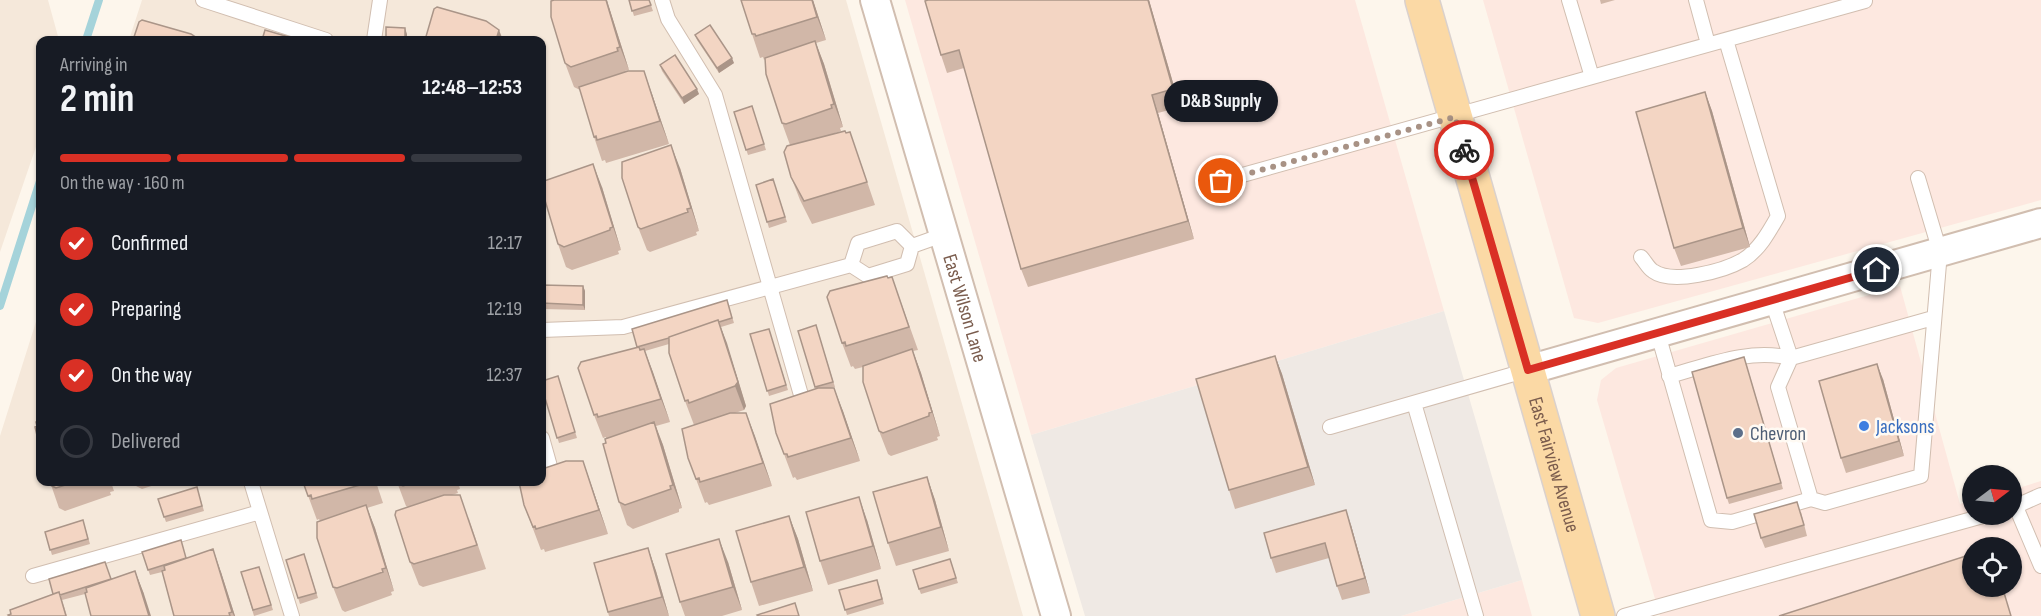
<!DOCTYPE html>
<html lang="en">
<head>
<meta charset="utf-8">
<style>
	body { margin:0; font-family:"Sofia Sans Condensed",sans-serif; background:#242831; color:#f1f3f6; height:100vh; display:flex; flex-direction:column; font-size:22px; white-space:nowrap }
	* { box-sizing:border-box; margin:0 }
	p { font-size:20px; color:#9ea1a6 }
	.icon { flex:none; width:33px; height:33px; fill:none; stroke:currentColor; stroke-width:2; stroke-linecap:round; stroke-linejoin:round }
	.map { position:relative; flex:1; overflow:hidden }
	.side { position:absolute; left:36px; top:36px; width:510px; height:450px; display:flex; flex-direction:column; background:#171b24; border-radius:12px; box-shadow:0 2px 4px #0004 }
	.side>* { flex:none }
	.needle { width:39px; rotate:74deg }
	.tools { position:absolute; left:1962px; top:465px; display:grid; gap:12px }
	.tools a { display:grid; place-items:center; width:60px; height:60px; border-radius:50%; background:#171b24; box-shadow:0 2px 4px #0004; font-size:30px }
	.pin { position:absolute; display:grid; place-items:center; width:51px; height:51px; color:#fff; margin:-26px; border:3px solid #fff; border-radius:50%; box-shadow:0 2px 6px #0007 }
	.courier { position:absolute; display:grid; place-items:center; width:60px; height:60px; margin:-30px; border:4px solid #d93025; border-radius:50%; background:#fff; color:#222; box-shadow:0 2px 8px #0007 }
	.bubble { position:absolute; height:42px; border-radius:21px; background:#171b24; box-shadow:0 2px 4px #0004; font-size:20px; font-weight:700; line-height:42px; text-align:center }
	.head em { font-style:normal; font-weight:700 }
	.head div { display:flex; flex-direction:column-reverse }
	.head { display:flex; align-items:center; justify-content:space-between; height:102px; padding:0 24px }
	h1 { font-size:39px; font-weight:700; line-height:45px }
	.bar { display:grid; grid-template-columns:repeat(4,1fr); gap:9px 6px; align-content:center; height:72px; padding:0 24px }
	.bar i { height:8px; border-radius:4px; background:#363941 }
	.bar .active { background:#d93025 }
	.bar p { grid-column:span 4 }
	ol { padding:0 24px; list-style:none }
	li { display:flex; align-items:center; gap:18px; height:66px }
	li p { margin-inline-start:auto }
	li .icon { padding:6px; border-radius:50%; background:#d93025; color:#fff; stroke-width:4 }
	li:last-child { color:#9ea1a6 }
	li i { width:33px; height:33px; border:3px solid #363941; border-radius:50% }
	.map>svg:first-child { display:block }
</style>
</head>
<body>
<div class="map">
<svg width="2041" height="616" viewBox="0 0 2041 616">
	<rect width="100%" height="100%" fill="#fdf6ec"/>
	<path fill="#f5e8da" d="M0,0H48L59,40H40V135L0,252Z
		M142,0H846L1023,616H0V436L40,309V482H542V40H129Z"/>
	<path fill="#fde8e0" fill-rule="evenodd" d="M905,0H1355L1444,311L1031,435Z
		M1483,0H2041V200L1598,323L1574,318Z
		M1900,286L1960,504L1972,500V514H2012V490L2041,481V616H1660L1597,400L1601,380L1616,368ZM1972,548H2012V586H1972Z
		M1522,580L1532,616H1401Z"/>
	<path fill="#efe9e4" d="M1444,311L1522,580L1401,616H1085L1031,435Z"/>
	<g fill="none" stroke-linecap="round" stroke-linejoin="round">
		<path stroke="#a5d3da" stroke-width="8" d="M86,40L99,0
			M0,306L40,181"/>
		<defs>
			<path id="service" d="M203,0L326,40
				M662,0L668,19L715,95L801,395
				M1696,0L1708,44
				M374,40L380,0
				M1592,77L1865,1
				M1221,181L1592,77L1569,0
				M897,231L912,246L907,264L868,276L851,265L858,243Z
				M912,246L943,235
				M1641,257C1645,261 1648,268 1653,271C1672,285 1724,271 1743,260C1759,250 1769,232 1778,216L1726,40
				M1772,301L1791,358L1778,387L1811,499
				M542,330L623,327L851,265
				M1658,334L1711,520L1732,522L1811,499L1825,503L1921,476L1940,252L1918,178
				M1669,376C1709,365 1749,348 1791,358L1933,318
				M1414,403L1476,616
				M1330,427L1528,370
				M542,438L551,470
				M251,482L292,616
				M2016,507L2041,566
				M2012,508L2041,495
				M33,576L260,512
				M1624,616L1990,514"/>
			<g id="minor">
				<path id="s1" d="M875,0L1056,616"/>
				<path d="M1528,370L2041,223"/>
			</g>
			<g id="primary">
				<path id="s2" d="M1422,0L1598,616"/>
			</g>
		</defs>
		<use href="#service" stroke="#d1beb0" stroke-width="16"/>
		<use href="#minor" stroke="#d1beb0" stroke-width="32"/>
		<use href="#primary" stroke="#dad1cd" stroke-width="36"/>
		<use href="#service" stroke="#fff" stroke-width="14"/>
		<use href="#minor" stroke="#fff" stroke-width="28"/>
		<use href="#primary" stroke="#fbd9a5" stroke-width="33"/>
	</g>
	<path fill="#d1b7a8" d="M629,0H649L653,11L634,16Z
		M813,0L826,40L816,43L824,64L843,127L840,128L841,131L835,133H846L858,155L875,205L812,224L800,200L791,177L790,145L782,123L765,59L764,60L763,57L760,58L752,34Z
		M1149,0L1180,107L1158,113L1194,239L1028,287L1021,269L964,68L947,73L941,55Z
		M1600,0H1615L1601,4Z
		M609,7L629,70L625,71L626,72L652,94L669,144L606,163L605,160L602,161L594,137L580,90L574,87L565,63Z
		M695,35L734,63L719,73L697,40Z
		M660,65L699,94L684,104L662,71Z
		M1705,92L1712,111L1750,247L1681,266L1674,248Z
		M752,106L766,150L748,155L734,112Z
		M680,168L699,231L696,232L697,235L650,252L647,250L638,227Z
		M773,179L787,222L769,228L756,185Z
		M602,187L621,250L618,251L619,254L572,270L566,267L558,244Z
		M892,277L918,350L913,351L921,373L940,436L937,437L938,440L891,456L888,454L879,431L863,367L855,369L853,366L851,367L842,343L888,278Z
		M542,285L583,286L585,291V310L542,309Z
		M727,300L734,323L721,327L746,406L744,410L735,413H746L772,486L709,505L707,502L705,503L688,458L694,425L685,401L669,344L645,351L670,422L656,426L663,445L682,508L679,509V512L633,529L627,525L619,502L606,443V437L603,438L594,415L637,348Z
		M816,325L835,387L831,388L843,411L860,461L797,480L795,477L793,478L776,433L816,389L798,331Z
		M769,329L788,390L769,396L750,334Z
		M1275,356L1282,374L1315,485L1235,509L1229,490Z
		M1746,363L1783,489L1729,504L1727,498Z
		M558,376L577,438L559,443L542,388Z
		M1883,379L1904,456L1846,473L1841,458Z
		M583,461L608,534L545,552L544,549L541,550L524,505Z
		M927,477L935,500L949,551L896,566L888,543Z
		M50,482H111L114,491L110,492L111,495L65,511L59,508Z
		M135,482H164L142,489L136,486Z
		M303,482H376L383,503L367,508L375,528L394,591L391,592L392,595L345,612L342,610L333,587L320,521L319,519L317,520Z
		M397,482H458L460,489L457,490L458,493L452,495L469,519L486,569L423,587L419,585L410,562L408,507L406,506Z
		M197,487L204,511L166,522L158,499Z
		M1801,512L1807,536L1765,548L1761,538Z
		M789,516L798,539L813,591L759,606L751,582Z
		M83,520L90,544L52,555L45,532Z
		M867,520L881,569L828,585L820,561Z
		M1351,525L1370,593L1342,600L1337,586L1329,558L1276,573L1271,558Z
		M648,548L656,571L669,616H609L594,563Z
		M142,552L186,558L221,572L235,616H174L162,572L150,575Z
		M950,559L958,583L921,594L919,589Z
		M286,560H306L318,598L300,604Z
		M728,562L742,610L722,616H685L680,602Z
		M259,567L273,610L254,616L241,572Z
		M135,571L144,594H85L62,600L67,616L11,614L10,610L111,579Z
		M879,585L884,604L847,615L839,590Z"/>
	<path fill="#aa9588" d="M606,0H607L609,7L629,70L620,47Z
		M812,0H813L826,40L817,17Z
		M1148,0H1149L1180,107L1173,89Z
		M405,28L407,34V40H405Z
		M499,30L503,40H496Z
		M815,41L824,64L843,127L834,104Z
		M732,58L734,63L719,73L717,68Z
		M644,71L652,94L669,144L660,121Z
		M697,89L699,94L684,104L682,98Z
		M1705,92L1712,111L1750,247L1743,228Z
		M1152,95L1158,113L1194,239L1188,221Z
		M671,145L680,168L699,231L691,208Z
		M593,164L602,187L621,250L613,227Z
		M583,286L585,291V310L583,305Z
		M718,320L727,343L746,406L744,410L735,386Z
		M644,349L653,372L670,422L661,399Z
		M912,349L921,373L940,436L932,412Z
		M1275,356L1282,374L1315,485L1308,467Z
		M1877,364L1883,379L1904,456L1899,441Z
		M834,388L843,411L860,461L851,438Z
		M746,413L755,436L772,486L763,463Z
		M654,422L663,445L682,508L673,485Z
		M583,461L591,484L608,534L599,510Z
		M927,477L935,500L949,551L941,527Z
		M859,497L867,520L881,569L873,546Z
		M366,505L375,528L394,591L386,568Z
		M1346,510L1351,525L1370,593L1365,578Z
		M789,516L798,539L813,591L804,567Z
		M719,539L728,562L742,610L733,587Z
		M648,548L656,571L669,616L662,597Z
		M213,549L221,572L235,616H234L232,612Z
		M135,571L144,594L151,616H149Z"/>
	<path fill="#f3d5c3" stroke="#aa9588" stroke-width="1.5" d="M554,0H606L620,47L617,48L618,51L571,67L565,63L551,17V1Z
		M629,0H649L651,5L632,11Z
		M741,0H812L817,17L756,36L755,34H752Z
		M928,0H1148L1173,89L1152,95L1188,221L1021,269L959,50L941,55L925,1Z
		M437,7L486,21L499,30L496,40H425L434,9Z
		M142,20L191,34L200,40H133L139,22Z
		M710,25L732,58L717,68L695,35Z
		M386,27L405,28V40H386Z
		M265,30L299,40H262Z
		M815,41L834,104L831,105L832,108L786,124L782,123L766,74L765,58Z
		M675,55L697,89L682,98L660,65Z
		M628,71H644L660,121L597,140L596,136L594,137L579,87Z
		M1705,92L1743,228L1674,248L1636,112Z
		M752,106L764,144L746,150L734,112Z
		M845,131L846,133L850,132L867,182L804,201L791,177L784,152L787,146Z
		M671,145L691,208L687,209L688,212L641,229L638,227L622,178V162Z
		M593,164L613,227L610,228V230L564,247L558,244L544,197V181Z
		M773,179L785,217L767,222L756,185Z
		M887,276L888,278L892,277L909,327L846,346L845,342L842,343L827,297L830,291Z
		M542,285L583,286V305L542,303Z
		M727,300L732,318L719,322L718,320L669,337V338L637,347L632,329Z
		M718,320L738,382L735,386L689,403L688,400L685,401L669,353V337Z
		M816,325L833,382L815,387L798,331Z
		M769,329L786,385L767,391L750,334Z
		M639,347L640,350L644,349L661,399L598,417L597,414L594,415L578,368L581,362Z
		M912,349L932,412L929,413V416L883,433L879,431L863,382V366Z
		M1275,356L1308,467L1229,490L1196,379Z
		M1744,357L1781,483L1727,498L1692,372Z
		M1877,364L1899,441L1841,458L1819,381Z
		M558,376L575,432L557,438L542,388V381Z
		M818,388H834L851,438L788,457L787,454H784L776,433L770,404Z
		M730,413H746L763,463L700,482L699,478L696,479L688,458L682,429Z
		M40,421V448L35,427L37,426L36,422Z
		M654,422L673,485L670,486L671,489L625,505L619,502L603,444L606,443L605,439Z
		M566,461H583L599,510L536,529L535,526L533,527L524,505L519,482H542V469Z
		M927,477L941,527L888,543L873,492Z
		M50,482H75L56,488L50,485Z
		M303,482H370L312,499L311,495L308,496Z
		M397,482H416L403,486L397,483Z
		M197,487L202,506L164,517L158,499Z
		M444,495H460L477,545L414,564L410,562L395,515L396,511Z
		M859,497L873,546L820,561L806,512Z
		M1797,502L1804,525L1761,538L1754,514Z
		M366,505L386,568L382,569L383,572L337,588L333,587L317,538V522Z
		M1346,510L1365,578L1337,586L1325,543L1271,558L1264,533Z
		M789,516L804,567L751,582L736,531Z
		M83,520L88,539L50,550L45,532Z
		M719,539L733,587L680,602L666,554Z
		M181,540L186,558L148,570L142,552Z
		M648,548L662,597L608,612L594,563Z
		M213,549L232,612L229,613L230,616H174L162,571L165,570L164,566Z
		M304,554L316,593L298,598L286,560Z
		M1972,554V586H2002L2011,616H1779Z
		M950,559L956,578L919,589L913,570Z
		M105,562L111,579L60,595L59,592L53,594L49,579Z
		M259,567L271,605L253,610L241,572Z
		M135,571L149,616H91L85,593L87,592L86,588Z
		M877,580L882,599L845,610L839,590Z
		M59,592L66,616H9L8,615L11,614L10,610Z
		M795,603L799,616H758L757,615Z"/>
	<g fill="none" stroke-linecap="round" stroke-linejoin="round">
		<path stroke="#a89285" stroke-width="6" stroke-dasharray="0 10.8" d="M1221,181L1455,117L1464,150"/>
		<path stroke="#d93025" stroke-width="8" d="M1464,150L1528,370L1877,270"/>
	</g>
	<circle fill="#3f7fe0" stroke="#fffaf3" stroke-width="2" cx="1864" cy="426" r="6"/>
	<circle fill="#5c6f8a" stroke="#fffaf3" stroke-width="2" cx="1738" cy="433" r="6"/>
	<g text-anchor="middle" stroke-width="5" stroke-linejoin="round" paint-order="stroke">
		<g font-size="20" fill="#7a5c4d" stroke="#fffaf3">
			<text dy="7" stroke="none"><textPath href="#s1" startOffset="321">East Wilson Lane</textPath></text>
			<text dy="7" stroke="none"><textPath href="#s2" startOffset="483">East Fairview Avenue</textPath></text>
		</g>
		<g font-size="20" fill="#366cbe" stroke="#fffaf3" text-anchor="start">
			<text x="1876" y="433">Jacksons</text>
		</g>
		<g font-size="20" fill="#4e5e75" stroke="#fffaf3" text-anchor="start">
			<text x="1750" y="440">Chevron</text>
		</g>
	</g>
</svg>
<div class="tools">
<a><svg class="needle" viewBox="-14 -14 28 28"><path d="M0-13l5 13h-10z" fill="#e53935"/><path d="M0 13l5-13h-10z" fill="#9ea1a6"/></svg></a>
<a><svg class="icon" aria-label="locate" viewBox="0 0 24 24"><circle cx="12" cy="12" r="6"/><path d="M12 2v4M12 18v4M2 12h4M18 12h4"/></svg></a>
</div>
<div class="pin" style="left:1221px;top:181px;background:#ea580c"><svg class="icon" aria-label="bag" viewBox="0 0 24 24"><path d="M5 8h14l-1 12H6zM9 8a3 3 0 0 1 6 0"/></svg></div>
<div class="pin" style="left:1877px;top:270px;background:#1f2937"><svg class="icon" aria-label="home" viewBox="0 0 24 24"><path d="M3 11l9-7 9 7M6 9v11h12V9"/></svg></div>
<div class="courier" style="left:1464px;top:150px"><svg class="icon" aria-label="bike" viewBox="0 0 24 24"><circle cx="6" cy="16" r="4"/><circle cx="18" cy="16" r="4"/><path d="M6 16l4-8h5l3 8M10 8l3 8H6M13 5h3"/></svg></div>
<div class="bubble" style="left:1164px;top:80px;width:114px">D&amp;B Supply</div>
<section class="side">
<div class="head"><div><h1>2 min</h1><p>Arriving in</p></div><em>12:48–12:53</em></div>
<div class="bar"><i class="active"></i><i class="active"></i><i class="active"></i><i></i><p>On the way · 160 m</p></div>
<ol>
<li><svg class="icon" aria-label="check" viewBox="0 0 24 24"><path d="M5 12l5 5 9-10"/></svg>Confirmed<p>12:17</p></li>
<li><svg class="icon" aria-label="check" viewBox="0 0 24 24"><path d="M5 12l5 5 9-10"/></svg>Preparing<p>12:19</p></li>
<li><svg class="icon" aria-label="check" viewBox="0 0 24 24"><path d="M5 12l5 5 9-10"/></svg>On the way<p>12:37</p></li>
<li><i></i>Delivered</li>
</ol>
</section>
</div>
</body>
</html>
